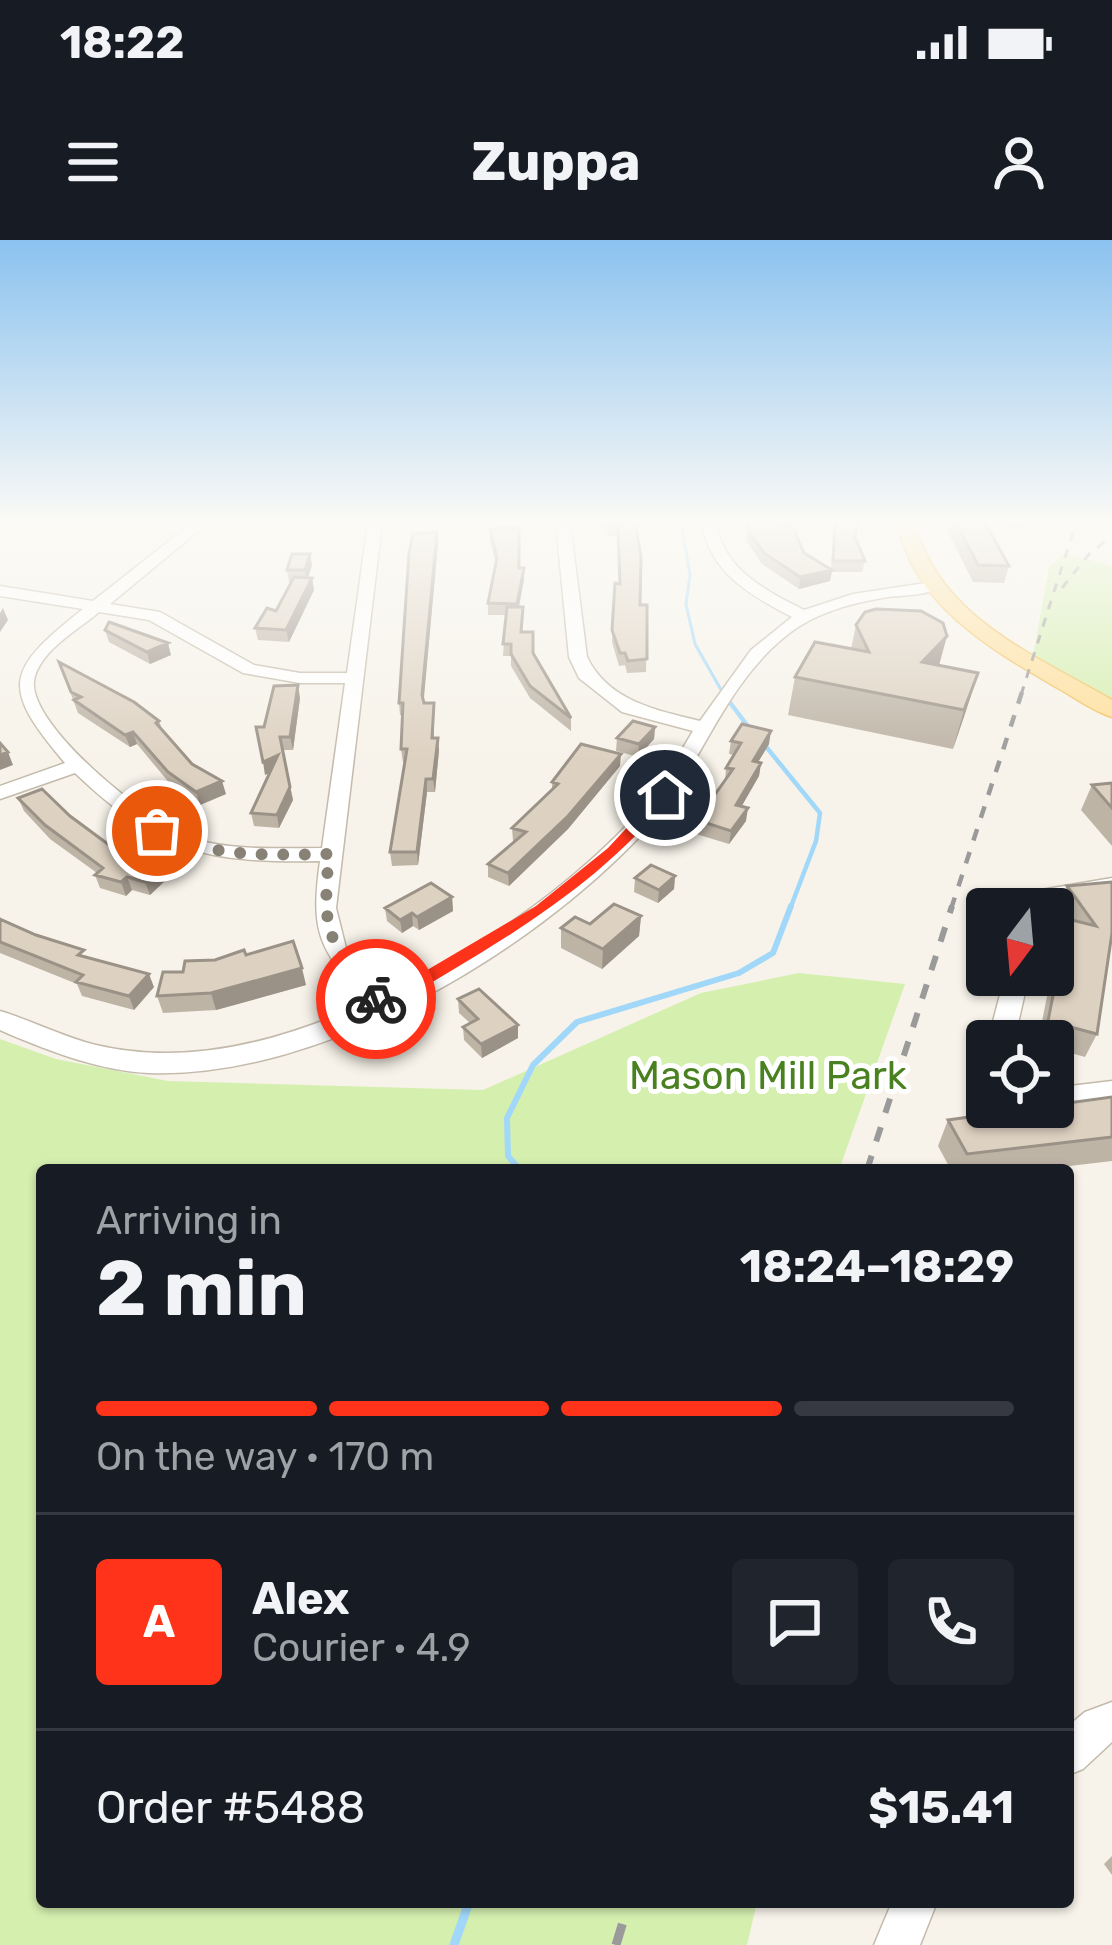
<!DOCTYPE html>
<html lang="en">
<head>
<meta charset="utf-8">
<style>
	body { margin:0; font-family:Rubik,sans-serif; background:#20242c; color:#f1f3f6; height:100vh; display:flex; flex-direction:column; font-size:45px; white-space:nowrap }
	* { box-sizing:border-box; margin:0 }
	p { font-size:39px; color:#9ea1a6 }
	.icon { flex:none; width:66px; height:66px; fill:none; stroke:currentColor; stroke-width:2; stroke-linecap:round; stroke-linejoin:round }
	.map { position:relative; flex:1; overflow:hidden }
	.details { position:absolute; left:36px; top:924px; width:1038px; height:744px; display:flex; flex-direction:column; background:#171b24; border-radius:12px; box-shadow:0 3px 9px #0004 }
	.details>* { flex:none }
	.needle { width:78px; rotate:196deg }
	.buttons { position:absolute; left:966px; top:648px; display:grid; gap:24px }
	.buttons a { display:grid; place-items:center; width:108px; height:108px; border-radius:12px; background:#171b24; box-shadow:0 3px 9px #0004; font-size:60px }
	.pin { position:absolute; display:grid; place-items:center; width:102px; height:102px; color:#fff; margin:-51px; border:6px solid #fff; border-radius:50%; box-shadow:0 3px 12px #0007 }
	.courier { position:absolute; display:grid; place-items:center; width:120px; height:120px; margin:-60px; border:9px solid #ff3319; border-radius:50%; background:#fff; color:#222; box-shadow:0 3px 15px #0007 }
	.head em { font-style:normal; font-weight:700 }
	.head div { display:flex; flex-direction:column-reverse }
	.head { display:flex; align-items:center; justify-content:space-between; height:204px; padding:0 60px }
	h1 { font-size:78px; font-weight:700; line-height:90px }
	.bar { display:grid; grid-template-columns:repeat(4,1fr); gap:18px 12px; align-content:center; height:144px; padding:0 60px }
	.bar i { height:15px; border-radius:9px; background:#363941 }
	.bar .active { background:#ff3319 }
	.bar p { grid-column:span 4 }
	.line { display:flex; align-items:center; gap:30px; padding:0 60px; border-top:3px solid #363941 }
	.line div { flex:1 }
	.round { display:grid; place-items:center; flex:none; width:126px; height:126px; border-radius:12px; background:#20242c }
	.status { display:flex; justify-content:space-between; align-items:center; height:84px; padding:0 60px; background:#171b24; direction:ltr }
	.status svg { height:33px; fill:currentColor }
	header { display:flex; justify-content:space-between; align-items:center; height:156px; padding:0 60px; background:#171b24; font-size:54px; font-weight:700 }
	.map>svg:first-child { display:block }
</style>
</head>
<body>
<div class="status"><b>18:22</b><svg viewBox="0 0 49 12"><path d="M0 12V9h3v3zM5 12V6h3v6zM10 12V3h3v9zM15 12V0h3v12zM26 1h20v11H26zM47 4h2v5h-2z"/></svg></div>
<header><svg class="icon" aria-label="menu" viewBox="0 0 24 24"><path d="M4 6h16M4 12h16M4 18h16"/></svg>Zuppa<svg class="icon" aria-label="person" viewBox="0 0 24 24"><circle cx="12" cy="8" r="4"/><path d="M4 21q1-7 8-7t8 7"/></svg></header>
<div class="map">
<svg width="1112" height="1705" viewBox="0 0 1112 1705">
	<rect width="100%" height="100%" fill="#f7f3ea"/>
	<path fill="#d5efaf" d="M1064,313L1112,326V470L1032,421L1049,328Z
		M799,733L905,744L839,930H42V1662H757L747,1705H0V799L56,819L168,841L483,850L701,753Z"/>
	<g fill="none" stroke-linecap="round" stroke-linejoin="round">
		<path stroke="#a1d8f9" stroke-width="3" d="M681,283L690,335L686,364L695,404L724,455"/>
		<path stroke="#a1d8f9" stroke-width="4.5" d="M722,452L750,489
			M763,503L820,573L816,601L790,669"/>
		<path stroke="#a1d8f9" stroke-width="6" d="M520,930L508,916L507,878L533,825L577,782L739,733L773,713L791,666"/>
		<path stroke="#a1d8f9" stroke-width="9" d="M454,1705L469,1662"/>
		<defs>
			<path id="minor" d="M0,283H14L0,291Z
				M192,283H208L110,364L160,372L254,425L300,433H347L368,283H382L336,668L346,708L385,754C474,713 561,654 629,583C655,556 674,523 693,491L622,472L579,438L569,417L556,283H570L587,417C608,461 656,470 700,481L751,410L792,377C751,356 709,332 702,283H716C724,330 765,350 804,370L853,354L932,342L940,347C926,356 905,355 888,357C852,363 816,372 787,395C721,447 700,532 644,592C530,714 320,839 149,833C101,831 52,812 9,794L0,790V771C33,781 63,797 96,805C188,827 282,801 365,763C319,706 310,695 320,621C206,623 159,613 75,533L0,559V546L65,523C0,446 5,431 83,369L0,356V346L93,361ZM99,372L149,380L243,433L300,443H345L322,608C280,608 234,611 194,599C153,586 20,481 35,436C44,408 78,390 99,372Z
				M1112,638V652L1044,663L1040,669H1018L1029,652Z
				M1005,735H1029L1014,801H988Z
				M1112,841V861L1053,868L1049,867H1053V848Z
				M987,845V867H1000L997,873H973L969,866L977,848Z
				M1112,1462V1502L1083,1529L1068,1535V1486L1085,1472Z
				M892,1662H937L920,1705H874Z"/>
			<path id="major" d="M897,283H915C937,376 1036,416 1112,460V477C1092,471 1073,456 1054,446C987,407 914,364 897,283Z"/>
		</defs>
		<use href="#minor" stroke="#c4baab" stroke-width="3"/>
		<use href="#major" stroke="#f2c05d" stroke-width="3"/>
		<use href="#minor" fill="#fff" fill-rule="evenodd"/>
		<use href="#major" fill="#ffdf9b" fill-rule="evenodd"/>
		<path stroke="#9a9a9a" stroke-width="3" stroke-dasharray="9 9" stroke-linecap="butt" d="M1062,348L1089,314L1112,296
			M1021,455L1076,283"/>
		<path stroke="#9a9a9a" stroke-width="4.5" stroke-dasharray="12 12" stroke-linecap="butt" d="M951,669L1022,452"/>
		<path stroke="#9a9a9a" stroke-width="6" stroke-dasharray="15 15" stroke-linecap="butt" d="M867,930L952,666"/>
		<path stroke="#9a9a9a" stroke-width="9" stroke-dasharray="22 22" stroke-linecap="butt" d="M616,1705L629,1662"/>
	</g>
	<path fill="#beb4a6" d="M600,283H635L640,365H647L646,432L627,433L625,425L619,426L612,402L615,343L619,344L618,296H610Z
		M748,283L776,285L804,313L831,330L834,283H857L855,297L865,321L862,332H832L830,341L799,349L762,324L746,300Z
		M948,283H1028L1026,289L985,284L1009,326L1004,343L973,342L948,292Z
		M490,289L519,328H524V339L519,367H523L522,392L533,414L571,478V491L530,458L511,426V416H503L506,375H488V363L496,324L490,301Z
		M437,292L438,304L423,462L434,463V498L439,510L435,552H427L418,625L392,626L390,612L405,522H403L401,509L403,475H400L399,463Z
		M312,325L308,338H312L314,350L289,402L258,400L255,388L276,371L291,342H289L287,330Z
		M856,385L939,426L978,433L953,509L788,475L795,437L851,409Z
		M105,390L171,415L150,424L109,402Z
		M59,422L159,481L162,489L192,524L226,554L200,565L171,545L137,504L130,507L78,473Z
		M300,458L293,510H283L293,560L279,588L254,586L251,573L269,533L265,535L264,487Z
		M655,487L654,499L638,517L616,511L617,498Z
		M731,501L769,504L758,522L761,523L759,536L741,566L746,581L729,604L696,594L697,580L725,541L726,528L734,515L729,514Z
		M620,526L568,589L509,646L488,637V624L514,602L513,601L512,588L552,550V542Z
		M1112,543V606L1081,570L1092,545Z
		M18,558L70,576L120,613L165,624L169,637L150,655L132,650L126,656L100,648L95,635L97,633L50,599L24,571Z
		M675,636L674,649L658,663L634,652L635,638Z
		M1112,642L1097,794L1085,817L1053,808V801H1038L1058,702L1067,682L1057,669L1067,646Z
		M452,657L453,671L419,690L413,686L402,693L387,681L385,668Z
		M641,676L639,696L602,729L561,708V688Z
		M0,679L87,717L154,747L134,770L82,756L77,744L0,713Z
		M246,715L306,745L216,770L163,773L157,756L183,732L215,720Z
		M458,759L518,798L482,818L464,800L463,787L470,783L459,773Z
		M1112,857V921L1036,930H951L938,906L948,880Z
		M1112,1616V1635L1104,1624Z"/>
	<path fill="#9b9287" d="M437,292L438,304L423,468L422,455Z
		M310,314L312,325L307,341L305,330Z
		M524,328V339L517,376V364Z
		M832,330L830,341L799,349L800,337Z
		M312,338L314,350L289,402L286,390Z
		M3,368L8,380L0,392V373Z
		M947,396L937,433L922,422Z
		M168,403L171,415L150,424L147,412Z
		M978,433L966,471L953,509L964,470Z
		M298,445L300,458L293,510L290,497Z
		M655,487L654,499L638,517L639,504Z
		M771,491L769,504L751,534L753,521Z
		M133,492L137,504L130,507L125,495Z
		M438,498L439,510L435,552L433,539Z
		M8,512L13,525L0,530V515Z
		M621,514L620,526L568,589L509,646L508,633Z
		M278,515L280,528L265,535L263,522Z
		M761,523L759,536L735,578L736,565Z
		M426,539L427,552L418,625L417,612Z
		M222,541L226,554L200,565L196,552Z
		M290,547L293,560L279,588L277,575Z
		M748,568L746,581L729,604L731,591Z
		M165,624L169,637L150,655L145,642Z
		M675,636L674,649L658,663L659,650Z
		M127,637L132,650L126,656L121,642Z
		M452,657L453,671L419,690L417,677Z
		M412,673L413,686L402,693L400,680Z
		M641,676L639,696L602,729L603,709Z
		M302,728L306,745L216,770L211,753Z
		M149,734L154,747L134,770L129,756Z
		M518,785V798L482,818L481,804Z"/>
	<path fill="#ddd1c1" stroke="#9b9287" stroke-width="3" d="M609,283H635L641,316L640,365H647V419L628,421L625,413H620L612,390L615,343L620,344L618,285H610Z
		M748,283L792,285L804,313L832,330L800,337L764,313L747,289Z
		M835,283H857L855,297L865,321H833Z
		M956,283H985L1009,326L978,325Z
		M519,288V328H524L517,364L488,363L497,318L490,289Z
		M437,292L422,455L424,463H434L432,498H438L433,539H426L417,612H390L407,509H401L403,463H399L409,313L413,294Z
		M292,314H310L305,330H287Z
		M294,337L312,338L286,390L255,388L267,368L276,371Z
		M507,367H523L521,392H533V413L571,478L530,446L511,414V404H503Z
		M876,369L921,371L943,383L947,396L922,422L978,433L964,470L795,437L815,402L869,412L856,385L865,372Z
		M109,382L168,403L147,412L105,390Z
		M59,422L134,462L159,481L156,483L192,524L222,541L196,552L168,532L133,492L125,495L74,460L81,457L71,452Z
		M298,445L290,497H280L290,547L277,575L251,573L278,515L263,522L256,487H264L274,446Z
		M633,481L655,487L639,504L617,498Z
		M742,484L771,491L753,521L761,523L736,565L748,568L731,591L697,580L733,529L726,528L741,503L731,501Z
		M0,503L8,512L0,515Z
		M581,504L621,514L568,576L508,633L488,624L526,592L512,588L558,544L552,542Z
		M1112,543V568L1092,545Z
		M42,549L70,576L120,613L127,606L148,612L141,617L165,624L145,642L127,637L121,642L95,635L103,628L45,585L18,558Z
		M651,625L675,636L659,650L635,638Z
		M1112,642V693L1097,794L1048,781L1068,679L1096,686L1067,646Z
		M431,643L452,657L417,677L412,673L400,680L385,668Z
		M614,664L641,676L603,709L561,688L575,677L590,684Z
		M0,679L36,695L84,710L78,715L149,734L129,756L76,742L83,735L0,702Z
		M293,701L302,728L211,753L157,756L163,732H183L185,721L215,720L244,710L246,715Z
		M479,749L518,785L481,804L463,787L478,779L458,759Z
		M1112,857V897L967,914L948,880L1041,867H1053V865Z"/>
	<linearGradient id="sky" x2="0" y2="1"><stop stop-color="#8bc2ef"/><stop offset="0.54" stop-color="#fbfaf6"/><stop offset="1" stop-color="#fbfaf6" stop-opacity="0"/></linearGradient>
	<rect width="1112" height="522" fill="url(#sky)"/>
	<path fill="#ff3319" d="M660,552L672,555C595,651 491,707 387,769H375L370,764V755L383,756L536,666L608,608Z"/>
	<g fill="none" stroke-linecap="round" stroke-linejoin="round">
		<path stroke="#888176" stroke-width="12" stroke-dasharray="0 21.6" d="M157,591C211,618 270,615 329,614C322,690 326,701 376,759"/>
	</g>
	<g text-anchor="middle" stroke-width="10" stroke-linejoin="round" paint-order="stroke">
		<g font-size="39" fill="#498120" stroke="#fff">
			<text x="768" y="849">Mason Mill Park</text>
		</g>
	</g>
</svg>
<div class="buttons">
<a><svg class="needle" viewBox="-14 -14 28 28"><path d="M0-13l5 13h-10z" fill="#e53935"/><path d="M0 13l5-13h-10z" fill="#9ea1a6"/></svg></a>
<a><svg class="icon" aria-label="locate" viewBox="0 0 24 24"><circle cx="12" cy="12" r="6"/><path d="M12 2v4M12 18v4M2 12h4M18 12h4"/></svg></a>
</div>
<div class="pin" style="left:157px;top:591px;background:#ea580c"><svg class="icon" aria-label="bag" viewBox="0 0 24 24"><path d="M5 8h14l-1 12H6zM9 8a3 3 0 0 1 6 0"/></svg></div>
<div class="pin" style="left:665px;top:555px;background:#1f2937"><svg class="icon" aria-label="home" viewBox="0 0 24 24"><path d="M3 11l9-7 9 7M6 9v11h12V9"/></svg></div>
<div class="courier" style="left:376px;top:759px"><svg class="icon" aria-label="bike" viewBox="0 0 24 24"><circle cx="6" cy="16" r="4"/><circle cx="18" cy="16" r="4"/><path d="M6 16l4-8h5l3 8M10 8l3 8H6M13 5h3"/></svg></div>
<section class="details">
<div class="head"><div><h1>2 min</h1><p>Arriving in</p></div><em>18:24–18:29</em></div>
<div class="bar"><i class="active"></i><i class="active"></i><i class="active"></i><i></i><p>On the way · 170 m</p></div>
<div class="line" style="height:216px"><b class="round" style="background:#ff3319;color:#fff">A</b><div><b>Alex</b><p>Courier · 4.9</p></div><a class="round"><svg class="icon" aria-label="chat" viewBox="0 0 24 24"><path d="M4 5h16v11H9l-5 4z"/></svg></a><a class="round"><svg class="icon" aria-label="phone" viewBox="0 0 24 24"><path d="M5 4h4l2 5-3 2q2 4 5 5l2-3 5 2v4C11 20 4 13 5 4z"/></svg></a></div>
<div class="line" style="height:156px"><div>Order #5488</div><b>$15.41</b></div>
</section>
</div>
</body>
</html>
